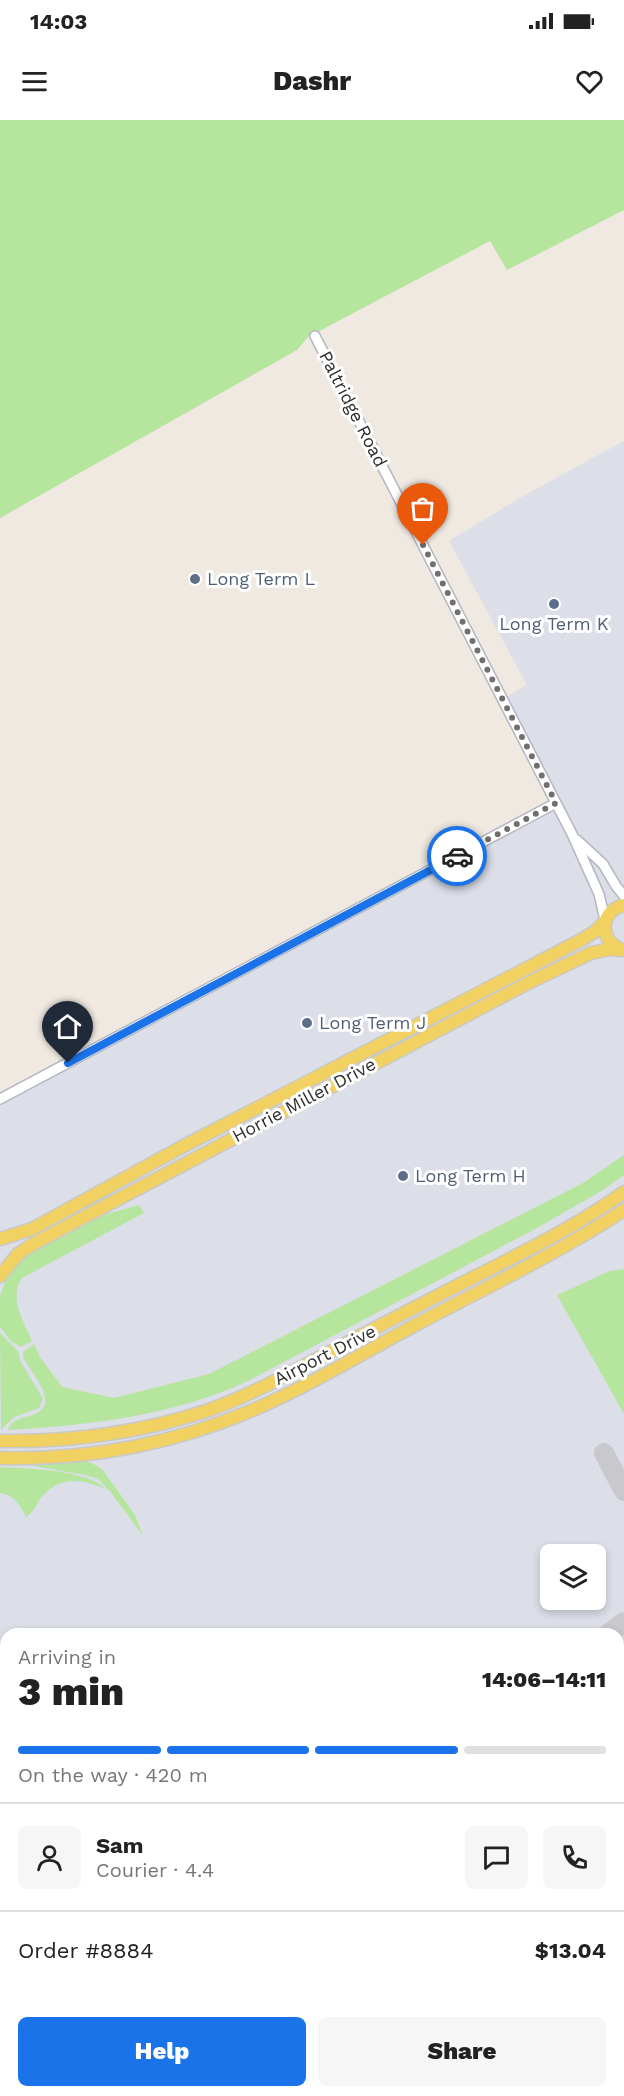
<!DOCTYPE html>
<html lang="en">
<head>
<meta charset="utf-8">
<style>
	body { margin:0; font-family:"Work Sans",sans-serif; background:#f6f6f6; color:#222; height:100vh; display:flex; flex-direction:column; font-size:22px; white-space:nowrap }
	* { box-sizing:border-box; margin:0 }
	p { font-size:20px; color:#767676 }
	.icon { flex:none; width:33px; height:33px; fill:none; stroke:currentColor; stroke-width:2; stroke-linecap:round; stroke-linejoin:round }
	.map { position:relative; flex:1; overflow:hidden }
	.details { position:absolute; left:0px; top:1508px; width:624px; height:470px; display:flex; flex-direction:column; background:#fff; border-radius:18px 18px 0 0; box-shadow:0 3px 9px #0003 }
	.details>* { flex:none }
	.controls { position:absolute; left:540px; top:1424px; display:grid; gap:12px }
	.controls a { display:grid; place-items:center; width:66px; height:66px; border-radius:9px; background:#fff; box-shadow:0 3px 9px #0003; font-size:30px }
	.pin { position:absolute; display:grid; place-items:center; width:51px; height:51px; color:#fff; margin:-62px -26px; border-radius:50% 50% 50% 0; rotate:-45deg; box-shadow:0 0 6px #0007 }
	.pin .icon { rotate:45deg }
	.courier { position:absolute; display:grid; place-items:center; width:60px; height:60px; margin:-30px; border:4px solid #1a73e8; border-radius:50%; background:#fff; color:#222; box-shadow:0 2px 8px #0007 }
	.overview em { font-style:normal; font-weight:800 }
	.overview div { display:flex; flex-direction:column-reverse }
	.overview { display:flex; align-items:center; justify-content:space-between; height:102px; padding:0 18px }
	h1 { font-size:39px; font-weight:800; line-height:45px }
	.bar { display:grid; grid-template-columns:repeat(4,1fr); gap:9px 6px; align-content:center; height:72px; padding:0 18px }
	.bar i { height:8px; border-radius:4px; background:#e0e0e0 }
	.bar .selected { background:#1a73e8 }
	.bar p { grid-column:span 4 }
	.line { display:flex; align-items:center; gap:15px; padding:0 18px; border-top:2px solid #e0e0e0 }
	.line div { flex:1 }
	.round { display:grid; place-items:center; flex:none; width:63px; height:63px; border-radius:9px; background:#f6f6f6 }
	.cta { display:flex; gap:12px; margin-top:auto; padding:12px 18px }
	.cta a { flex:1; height:69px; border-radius:9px; background:#1a73e8; color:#fff; font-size:24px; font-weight:800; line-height:69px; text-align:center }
	.cta a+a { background:#f6f6f6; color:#222 }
	.status { display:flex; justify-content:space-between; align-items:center; height:42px; padding:0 30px; background:#fff; direction:ltr }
	.status svg { height:16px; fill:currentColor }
	header { display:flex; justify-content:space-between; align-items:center; height:78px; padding:0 18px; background:#fff; font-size:27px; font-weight:800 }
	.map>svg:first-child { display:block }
</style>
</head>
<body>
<div class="status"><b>14:03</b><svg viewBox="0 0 49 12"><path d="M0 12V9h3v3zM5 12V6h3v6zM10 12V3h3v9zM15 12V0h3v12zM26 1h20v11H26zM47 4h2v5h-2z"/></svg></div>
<header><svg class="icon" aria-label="menu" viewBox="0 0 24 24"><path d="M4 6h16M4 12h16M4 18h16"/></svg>Dashr<svg class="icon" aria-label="heart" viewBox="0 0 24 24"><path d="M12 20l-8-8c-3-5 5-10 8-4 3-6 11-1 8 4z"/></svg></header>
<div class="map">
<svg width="624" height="1976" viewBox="0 0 624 1976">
	<rect width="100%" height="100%" fill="#efe9e1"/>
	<path fill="#dcdee8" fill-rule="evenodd" d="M624,321V1976H0V979L556,683L502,579L527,565L449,421L525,375ZM550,1434H596V1479H550ZM6,1514H618V1971H6Z"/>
	<path fill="#b6e59e" d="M0,0H624V90L507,150L490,121L308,217L297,230L0,398Z
		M624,1035V1055L603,1070L537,1108L248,1261C172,1296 91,1305 8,1310C13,1294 34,1300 43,1288C53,1276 29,1249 23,1237V1232L34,1224L40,1237L62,1267L114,1278L209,1254L583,1063Z
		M139,1085L144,1093L22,1158C8,1178 24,1202 32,1221L21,1227L12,1222L0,1207V1176L7,1157L21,1140L42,1126L103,1095Z
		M624,1149V1294L557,1175L610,1151Z
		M0,1213L18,1231L21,1242L43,1279L39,1288L14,1297L1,1310Z
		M78,1341L90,1342L102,1349L135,1395L143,1416L110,1371L98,1359L85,1355L28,1345H0V1342Z
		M0,1347C26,1348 88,1350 106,1369C81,1359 60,1355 41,1378C36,1385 34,1392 26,1397C20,1385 14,1375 0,1373Z
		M618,1690L624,1696V1962L618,1966Z
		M6,1878V1917L0,1920V1881Z
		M52,1971H590L581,1976H47Z"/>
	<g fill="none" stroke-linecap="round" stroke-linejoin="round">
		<path stroke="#75cff0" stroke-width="2" d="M0,1900L6,1897
			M307,1971L325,1976
			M71,1976L80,1971"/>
		<path stroke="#c9c8cc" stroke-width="20" d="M604,1333L624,1371
			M608,1514L624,1502
			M618,1594L624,1605
			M618,1636L624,1638
			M0,1675L6,1672
			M0,1956L6,1948"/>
		<defs>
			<path id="minor" d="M315,216L572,714L599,774L605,800
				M577,720L603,744L616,766L624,776
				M0,979L556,683"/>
			<path id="major" d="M620,829C598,819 600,791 624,785
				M0,1119L32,1109L178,1029L583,819L596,811L605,801
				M0,1156L18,1134L33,1124L528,863L591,833L611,829L622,830
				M0,1321C70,1322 139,1313 206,1291C244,1278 281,1258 317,1239C358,1217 400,1195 441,1174C501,1143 570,1111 624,1072
				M0,1338C86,1340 169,1325 248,1292C308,1267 364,1232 421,1202C489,1166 560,1132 624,1090"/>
		</defs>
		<use href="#minor" stroke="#b4b7c1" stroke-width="12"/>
		<use href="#major" stroke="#c9c9c9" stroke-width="15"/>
		<use href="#minor" stroke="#fff" stroke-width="9"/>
		<use href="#major" stroke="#f2d163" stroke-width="12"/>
	</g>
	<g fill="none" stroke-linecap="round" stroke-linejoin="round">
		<path stroke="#726f6d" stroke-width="6" stroke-dasharray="0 10.8" d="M423,425L556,683L457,736"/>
		<path stroke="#1a73e8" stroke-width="8" d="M68,943L457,736"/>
	</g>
	<g fill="#5c6f8a" stroke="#fff" stroke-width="2">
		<circle cx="195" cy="459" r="6"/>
		<circle cx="554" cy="484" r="6"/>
		<circle cx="307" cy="903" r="6"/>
		<circle cx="403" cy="1056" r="6"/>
	</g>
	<g text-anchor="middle" stroke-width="6" stroke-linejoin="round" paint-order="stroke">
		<g font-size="18" fill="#2e2e2e" stroke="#fff">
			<text transform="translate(353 289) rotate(63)" y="6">Paltridge Road</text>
			<text transform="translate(304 980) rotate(-28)" y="6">Horrie Miller Drive</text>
			<text transform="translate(325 1235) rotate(-27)" y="6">Airport Drive</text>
		</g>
		<g font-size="18" fill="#4e5e75" stroke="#fff" text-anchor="start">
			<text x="207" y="465">Long Term L</text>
			<text x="554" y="510" text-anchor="middle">Long Term K</text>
			<text x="319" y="909">Long Term J</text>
			<text x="415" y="1062">Long Term H</text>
		</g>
	</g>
</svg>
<div class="controls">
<a><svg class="icon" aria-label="layers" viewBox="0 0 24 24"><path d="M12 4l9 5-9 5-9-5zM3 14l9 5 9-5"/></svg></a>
</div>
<div class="pin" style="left:423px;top:425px;background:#ea580c"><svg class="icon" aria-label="bag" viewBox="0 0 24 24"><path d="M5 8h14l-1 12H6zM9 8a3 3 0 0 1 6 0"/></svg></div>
<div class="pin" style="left:68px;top:943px;background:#1f2937"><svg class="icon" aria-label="home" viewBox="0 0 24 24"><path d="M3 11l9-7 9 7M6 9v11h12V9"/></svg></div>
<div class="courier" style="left:457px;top:736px"><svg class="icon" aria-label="car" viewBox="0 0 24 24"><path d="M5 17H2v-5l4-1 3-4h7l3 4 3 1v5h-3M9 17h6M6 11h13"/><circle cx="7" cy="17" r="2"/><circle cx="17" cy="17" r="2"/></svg></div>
<section class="details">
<div class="overview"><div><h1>3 min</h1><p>Arriving in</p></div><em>14:06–14:11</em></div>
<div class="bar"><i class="selected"></i><i class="selected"></i><i class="selected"></i><i></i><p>On the way · 420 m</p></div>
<div class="line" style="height:108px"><a class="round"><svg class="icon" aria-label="person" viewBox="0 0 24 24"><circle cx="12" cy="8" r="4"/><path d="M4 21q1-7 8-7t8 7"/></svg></a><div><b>Sam</b><p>Courier · 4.4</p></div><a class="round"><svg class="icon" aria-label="chat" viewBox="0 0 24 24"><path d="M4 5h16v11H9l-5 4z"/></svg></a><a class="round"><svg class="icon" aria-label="phone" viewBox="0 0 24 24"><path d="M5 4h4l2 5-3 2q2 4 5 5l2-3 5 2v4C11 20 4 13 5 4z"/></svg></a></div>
<div class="line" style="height:78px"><div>Order #8884</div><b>$13.04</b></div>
<div class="cta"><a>Help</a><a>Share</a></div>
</section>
</div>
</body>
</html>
